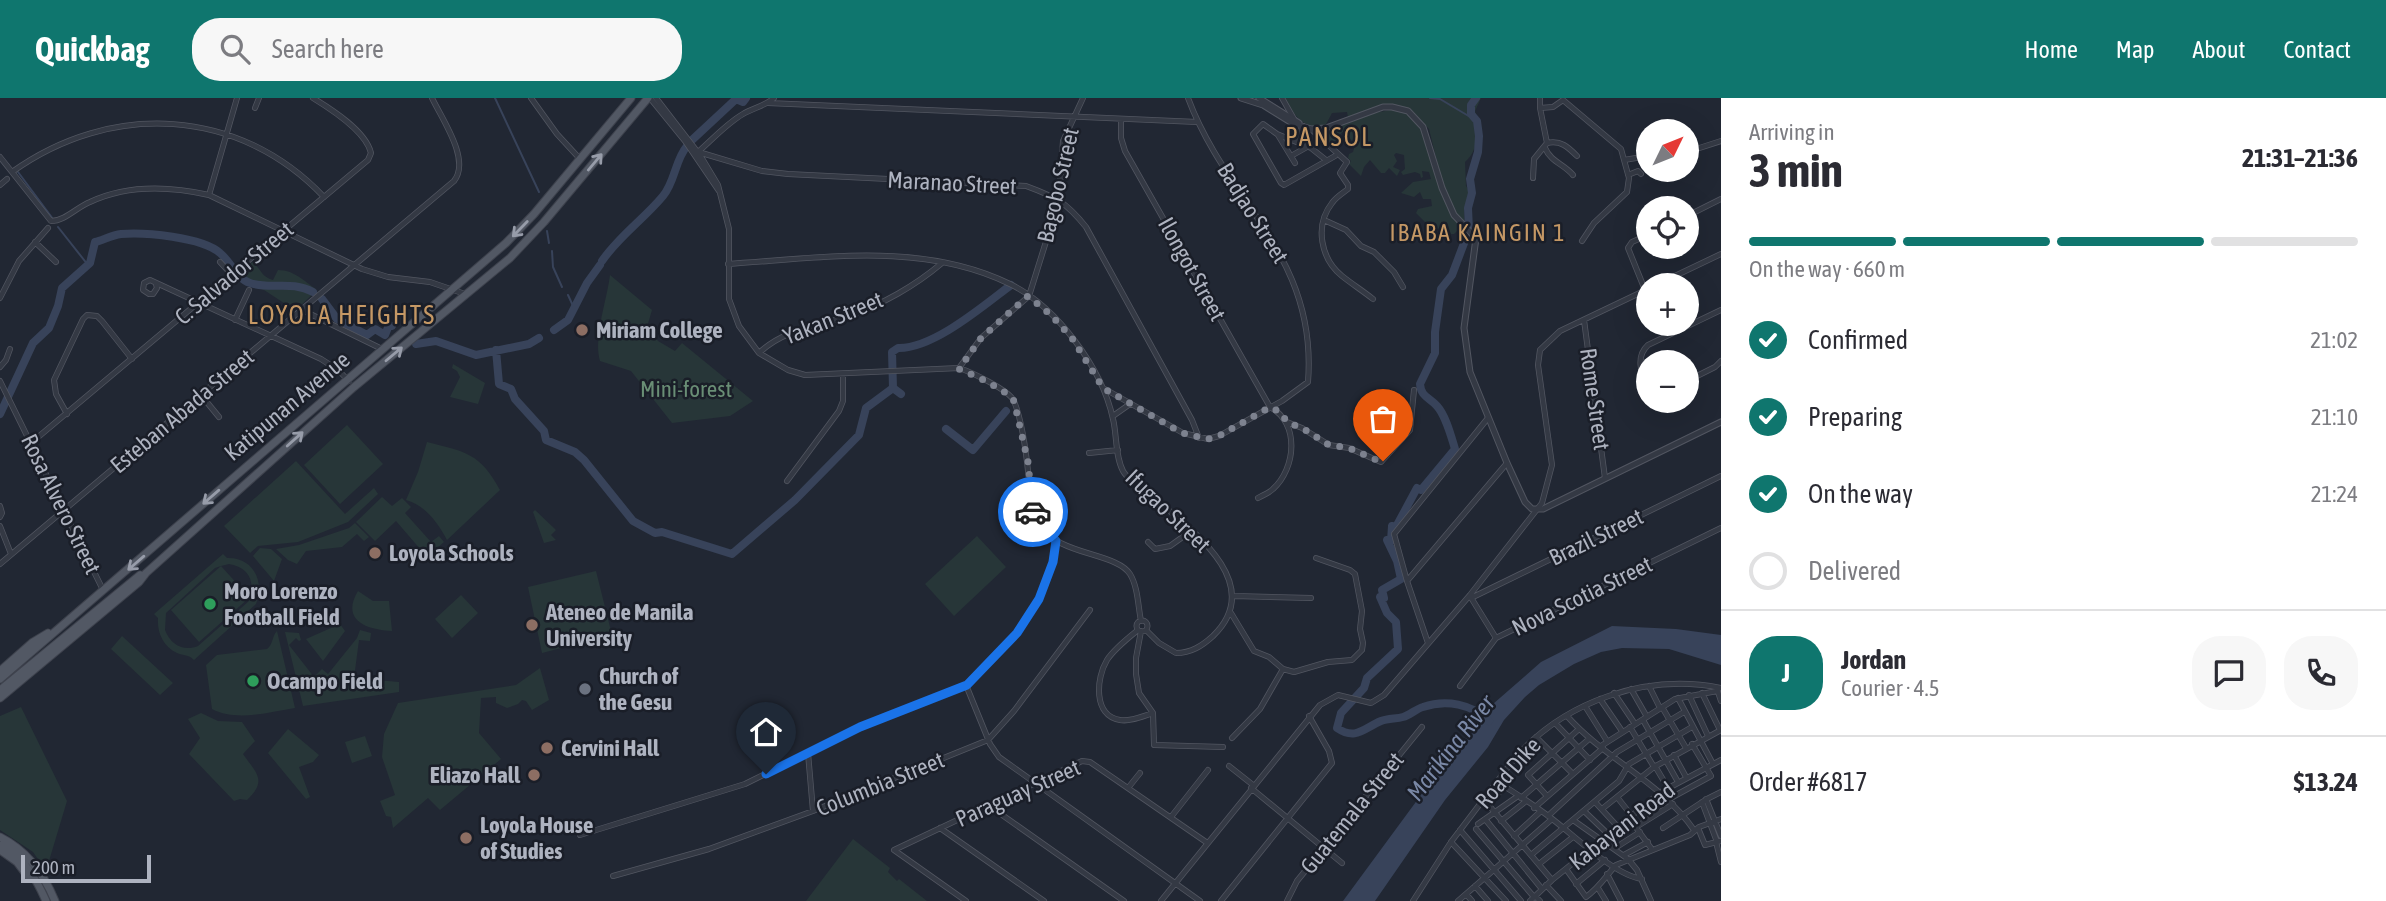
<!DOCTYPE html>
<html lang="en">
<head>
<meta charset="utf-8">
<style>
	body { margin:0; font-family:"Asap Condensed",sans-serif; background:#f7f7f7; color:#2b2b33; height:100vh; display:flex; flex-direction:column; font-size:26px; white-space:nowrap }
	* { box-sizing:border-box; margin:0 }
	p { font-size:23px; color:#7c7c81 }
	.icon { flex:none; width:38px; height:38px; fill:none; stroke:currentColor; stroke-width:2; stroke-linecap:round; stroke-linejoin:round }
	.map { position:relative; flex:1; overflow:hidden }
	.drawer { display:flex; flex-direction:column; background:#fff; width:665px }
	.drawer>* { flex:none }
	.needle { width:46px; rotate:47deg }
	.controls { position:absolute; left:1636px; top:21px; display:grid; gap:14px }
	.controls a { display:grid; place-items:center; width:63px; height:63px; border-radius:50%; background:#fff; box-shadow:0 7px 28px #0002; font-size:35px }
	.scale { position:absolute; left:21px; bottom:18px; width:130px; box-sizing:border-box; padding-left:7px; border:4px solid #aeb3c0; border-top:0; font-size:19px; line-height:24px; white-space:nowrap; color:#aeb3c0; -webkit-text-stroke:5px #1a1e28; paint-order:stroke }
	.pin { position:absolute; display:grid; place-items:center; width:60px; height:60px; color:#fff; margin:-72px -30px; border-radius:50% 50% 50% 0; rotate:-45deg; box-shadow:0 0 7px #0007 }
	.pin .icon { rotate:45deg }
	.courier { position:absolute; display:grid; place-items:center; width:70px; height:70px; margin:-35px; border:5px solid #1a73e8; border-radius:50%; background:#fff; color:#222; box-shadow:0 2px 9px #0007 }
	.headline em { font-style:normal; font-weight:700 }
	.headline div { display:flex; flex-direction:column-reverse }
	.headline { display:flex; align-items:center; justify-content:space-between; height:119px; padding:0 28px }
	h1 { font-size:46px; font-weight:700; line-height:52px }
	.bar { display:grid; grid-template-columns:repeat(4,1fr); gap:10px 7px; align-content:center; height:84px; padding:0 28px }
	.bar i { height:9px; border-radius:5px; background:#e1e1e2 }
	.bar .active { background:#0f766e }
	.bar p { grid-column:span 4 }
	.line { display:flex; align-items:center; gap:18px; padding:0 28px; border-top:2px solid #e1e1e2 }
	.line div { flex:1 }
	.round { display:grid; place-items:center; flex:none; width:74px; height:74px; border-radius:28px; background:#f7f7f7 }
	ol { padding:0 28px; list-style:none }
	li { display:flex; align-items:center; gap:21px; height:77px }
	li p { margin-inline-start:auto }
	li .icon { padding:7px; border-radius:50%; background:#0f766e; color:#fff; stroke-width:4 }
	li:last-child { color:#7c7c81 }
	li i { width:38px; height:38px; border:4px solid #e1e1e2; border-radius:50% }
	header { display:flex; align-items:center; gap:42px; box-sizing:border-box; height:98px; padding:0 35px; background:#0f766e; color:#fff }
	header strong { font-size:33px }
	nav { display:flex; gap:38px; margin-inline-start:auto; font-size:24px }
	.search { width:490px; height:63px; background:#f7f7f7; display:flex; align-items:center; gap:18px; box-sizing:border-box; padding:0 24px; border-radius:28px; color:#7c7c81; font-size:26px }
	main { display:flex; flex:1; min-height:0 }
	.map>svg:first-child { display:block }
</style>
</head>
<body>
<header>
<strong>Quickbag</strong>
<div class="search"><svg class="icon" aria-label="search" viewBox="0 0 24 24"><circle cx="10" cy="10" r="6"/><path d="M15 15l6 6"/></svg>Search here</div>
<nav><a>Home</a><a>Map</a><a>About</a><a>Contact</a></nav>
</header>
<main>
<div class="map">
<svg width="1721" height="803" viewBox="0 0 1721 803">
	<rect width="100%" height="100%" fill="#212733"/>
	<path fill="#273638" fill-rule="evenodd" d="M1285,0H1481L1475,13C1481,28 1478,54 1465,64L1466,88L1470,94L1466,112H1464L1465,128L1458,122L1442,84L1429,31L1416,17L1405,10L1393,6L1369,11L1348,19L1347,14L1332,15L1324,30C1302,29 1295,19 1285,0Z
		M1396,11C1433,21 1433,70 1444,100C1447,111 1454,120 1461,129L1454,136H1451L1446,124L1438,131H1432L1416,115L1418,111L1432,108L1431,101H1423L1420,94L1414,99L1401,95L1413,84L1431,81L1429,74L1422,73L1423,79L1421,80L1420,76L1415,74L1403,77L1401,74L1405,71L1404,57L1396,55L1394,57L1397,63L1393,69L1400,72L1397,78L1389,70L1385,75H1381L1370,62L1364,69L1361,78L1349,66L1351,63L1348,60L1349,56L1353,54L1355,47L1346,35L1342,34L1332,47L1320,36L1374,15Z
		M252,164C261,170 261,179 273,182L278,172C294,172 304,183 316,191L315,194L298,210L293,211L264,192L238,182Z
		M610,177L652,212L647,229L658,243L675,253L682,245L753,303L730,318L672,325L631,273L600,263C593,240 607,202 610,177Z
		M453,266L485,285L478,306L450,299L460,279L457,273L452,270Z
		M347,327L383,366L340,406L304,367Z
		M427,344C466,354 480,355 500,392L447,442C438,425 425,407 406,402L418,374Z
		M296,363L345,416L374,390L378,396L348,424L298,444L258,448L250,455L224,428Z
		M382,399L392,408L402,400L411,409L405,415L431,444L439,438L444,444L427,459L396,423L375,443L356,424Z
		M535,412L556,432L551,437L556,442L544,445L533,414Z
		M355,425L369,439L364,443L357,436L342,449L306,453L297,466L288,462L276,451L299,447L349,430Z
		M977,438L1006,469L954,518L925,486Z
		M260,450L271,451L282,461L274,483L253,458Z
		M223,456L227,460C253,459 265,483 256,506L194,562C188,556 184,558 177,555C163,548 157,535 158,520L154,516ZM229,466C248,469 255,482 250,500L221,468ZM221,468L171,512L199,544L249,500V503L198,548C183,554 170,546 165,532L166,515L215,470Z
		M596,473L612,537L542,555L528,489Z
		M358,493L373,503H389L392,533C368,532 340,523 358,493Z
		M461,497L478,515L452,540L435,521Z
		M340,526L345,533L323,563L306,541Z
		M360,532L371,535L370,543L359,542L354,580L399,584V594L303,608L285,534L299,535L301,542L299,543L296,540L289,547L314,579L322,571L328,576L357,540Z
		M277,533L295,610C269,614 237,624 212,611L206,567L217,557L267,551C273,547 272,538 277,533Z
		M122,538L173,585L160,597L111,551Z
		M540,570L549,602L532,612L526,603L522,602L518,606L507,610L496,605V599L481,600L479,635L501,661L440,712L428,700L393,730L391,719L386,718L380,703L395,697L382,659L384,636L398,605L516,587Z
		M21,609L67,703L46,773L33,754L0,732V618Z
		M201,615L218,623L242,624L255,643L243,656C256,675 268,682 247,702L240,701L234,703L189,656L200,640L188,621Z
		M288,631L319,657L313,664L299,669L310,699L306,701L268,655Z
		M365,638L372,658L352,665L345,644Z
		M853,741L890,770L888,774L897,783L899,781L927,803H806Z"/>
	<path fill="#38435a" d="M1612,528L1676,531L1721,537V567L1669,551L1622,550L1601,554L1574,566L1539,587L1525,599L1504,622L1488,649L1445,702L1375,803H1343L1432,682L1493,606L1541,564Z"/>
	<g fill="none" stroke-linecap="round" stroke-linejoin="round">
		<path stroke="#38435a" stroke-width="2" d="M495,0L539,94
			M1430,0L1440,1L1477,23
			M18,74L53,121
			M58,129L88,167
			M547,133L549,145
			M552,153L553,169L562,189
			M568,197L574,210"/>
		<path stroke="#38435a" stroke-width="8" d="M1476,0L1471,7V16L1477,23L1479,38L1478,54L1470,81L1472,95L1468,110L1469,132L1452,177L1441,191L1435,234V255L1420,286C1421,299 1429,299 1437,308C1446,318 1451,338 1455,351L1421,392L1417,390L1396,429L1392,428L1391,443L1387,442L1397,463L1401,481L1382,492L1384,500L1380,499L1387,515L1396,524L1398,551L1367,580L1364,590L1341,615L1337,630C1356,643 1364,630 1381,623C1388,620 1396,621 1403,619C1410,617 1416,611 1423,609C1446,601 1472,606 1489,623
			M692,42L736,1L743,4L746,0
			M602,163C619,138 644,121 663,98C675,84 675,62 687,48
			M322,201L337,221L367,237L375,231L385,237L389,227L392,228
			M554,232L568,222L587,185L600,167
			M416,246L436,243L476,257L529,246L539,240
			M496,252L499,286L511,291L515,301L544,333L546,342L575,354L584,362L633,423L655,435L662,434L732,456L795,402L859,337L866,310L893,290L901,296
			M893,290L892,254L898,250C933,251 983,208 1011,187
			M0,316L33,245L49,230L58,208L62,190L90,165L95,144C103,142 112,137 121,136C144,134 202,139 220,155C231,164 237,181 250,185C272,192 291,182 313,194
			M946,331L973,352L1006,313"/>
		<defs>
			<path id="minor" d="M531,0L557,36L580,61
				M650,0L685,43L719,93
				M656,0L700,57L718,87L729,131V201L739,228L759,255L788,272L805,277L959,270C971,274 1009,292 1014,303C1022,323 1027,361 1029,383C1031,397 1030,412 1038,425C1057,458 1116,454 1130,476C1138,489 1138,508 1141,523
				M1282,0L1294,21
				M1540,0V10L1553,9L1563,2
				M1563,2L1621,51L1629,80L1627,94L1594,125L1582,143
				M768,5L1197,24
				M255,10L259,0
				M1121,21V40L1125,53L1270,309C1300,325 1296,370 1273,391C1269,395 1263,397 1258,400
				M1311,31L1347,64L1340,75L1348,87V91C1343,95 1336,99 1332,105C1314,128 1321,161 1342,178C1352,186 1363,193 1373,201
				M1278,37L1295,65
				M1295,43L1303,28
				M1547,45C1561,42 1568,49 1577,58
				M1545,50C1551,64 1564,66 1573,77
				M698,54C713,41 726,26 743,16C753,10 765,8 774,0
				M1687,54L1721,43
				M695,57L698,54L705,56L762,73L788,76L1026,88C1056,99 1066,104 1086,129L1192,322L1199,340
				M1291,58L1307,49
				M0,59L51,123C65,123 77,109 90,104C128,86 169,88 209,97L362,171L388,179L430,184L465,196
				M1326,62L1311,50L1277,36L1263,26L1253,36L1281,85L1284,87L1335,58
				M1624,62L1648,58
				M12,74C111,3 239,9 324,99
				M1628,77L1638,73L1641,76
				M1533,80L1534,61L1547,45L1540,10
				M0,87L7,81
				M209,97L237,0
				M1687,118L1721,101
				M1324,122L1346,132L1361,148L1374,154L1394,174L1403,189
				M35,144L56,164
				M220,164L232,177
				M728,166C822,160 922,143 1010,186C1057,209 1102,270 1113,321C1117,337 1115,358 1123,373C1128,382 1142,391 1150,397C1190,430 1268,485 1213,538C1202,548 1191,555 1176,555L1159,545L1146,532
				M156,186L157,190L153,196H149L143,192L144,185L150,182L321,261L338,272L349,283
				M1656,187L1721,156
				M1645,192L1628,150L1632,144L1648,137
				M0,200L19,163L48,130
				M302,212L382,251
				M235,222L249,192
				M1584,222L1605,380
				M759,255C784,231 818,228 848,218C882,207 916,187 942,165
				M0,269L6,262L10,251
				M959,270L981,240L1029,198L1059,102L1063,43L1083,0
				M0,283L103,492
				M1687,283L1715,269L1721,263
				M1648,287C1640,275 1636,258 1648,247L1721,212
				M1103,290L1183,335L1208,341L1219,338L1282,303L1308,284C1318,157 1227,105 1188,0
				M201,297L219,319
				M67,316L56,296L54,282L83,221L87,217L97,218L102,223L132,261
				M1113,318L1130,306
				M1287,324L1302,330L1329,347L1349,350L1381,364L1410,332L1414,292
				M31,345L368,62L371,55C366,33 331,11 313,0
				M1089,355L1118,352
				M787,383L839,313L843,303V276
				M0,408L2,415L0,419
				M0,428L11,456
				M1148,444L1155,451L1170,448L1191,433
				M0,466L454,83C471,62 442,21 432,0
				M1407,483L1507,365
				M1234,498L1311,500
				M1470,498L1496,540
				M1471,500L1721,378
				M1231,515L1254,553L1269,559L1283,571L1294,574L1328,564L1352,562L1362,552L1363,545L1360,531L1362,513L1355,476L1350,472L1316,460
				M1136.5 528a5.5 5.5 0 1 1 11 0a5.5 5.5 0 1 1-11 0Z
				M1138,532C1128,540 1114,551 1107,562C1096,580 1093,618 1120,622C1130,624 1143,618 1153,615
				M1141,533L1136,560V576L1139,595L1153,615L1154,647L1223,649
				M1428,545L1407,483L1394,436L1488,320
				M966,587L990,646L999,659L1200,803
				M1460,588L1496,540L1721,430
				M1649,588L1660,610
				M1631,591L1647,619
				M1717,591L1721,603
				M1614,595L1635,626
				M1702,595L1720,632
				M1689,597L1708,638
				M1678,600L1713,666
				M1600,601L1622,633
				M1585,608L1607,643
				M1662,609L1686,650
				M1567,618C1605,661 1661,684 1694,732
				M1643,622L1678,684
				M1555,625L1590,662
				M1630,629L1654,669
				M1536,639L1573,676
				M1232,640L1260,611L1283,571
				M1601,648L1675,601L1717,593
				M808,655L813,713
				M1674,657L1686,679
				M1229,668L1253,687
				M1655,668L1668,690
				M1497,684C1514,694 1532,706 1547,717C1572,735 1613,777 1642,781
				M1128,690L1140,675
				M1251,690L1342,765
				M1547,698L1528,677L1579,631
				M1617,699L1632,718
				M1521,700L1589,641
				M1669,701L1711,678L1692,646
				M1706,701L1721,738
				M1486,704L1552,782
				M1487,704L1506,689
				M1595,704L1618,729
				M1702,704L1717,744
				M988,707L1124,803
				M1534,710L1603,650
				M1602,711L1654,669L1721,632
				M1584,713L1609,737
				M1548,718L1617,654L1684,614
				M1171,719L1208,672
				M1629,720L1651,750
				M1485,721L1542,791
				M1573,722L1628,761L1637,772L1651,803
				M1501,723L1525,704
				M1478,726L1518,698
				M1636,729L1673,706
				M940,730L1044,803
				M1663,730L1707,701L1721,694
				M1698,730L1705,747L1721,743
				M1476,731L1534,799
				M1460,732L1521,803
				M580,737L745,686L860,629L966,587L1017,535L1039,501L1053,464L1056,443
				M1514,738L1541,713
				M1451,744L1506,803
				M1716,744L1721,764
				M1615,750L1640,734
				M1531,757L1619,683L1629,666L1692,629
				M1624,757L1648,744
				M1539,766L1573,739
				M1566,771L1586,799C1599,790 1606,778 1616,767L1690,737L1699,729L1721,721
				M1607,776L1621,803
				M613,778L709,751L813,713L988,642L1014,613L1090,512
				M1576,786L1605,762
				M1546,787L1561,803
				M1475,788L1488,803
				M1598,790L1606,803
				M1466,796L1472,803
				M1535,798L1540,803
				M966,803L894,752L1082,663L1090,664L1206,744
				M1161,803L1320,607L1338,597L1371,605L1384,597L1470,497L1542,405L1552,367L1538,267L1540,252L1560,233L1648,191
				M1221,803L1332,665L1329,653L1309,618
				M1287,803L1297,783L1422,629
				M1413,803L1451,744L1515,660C1565,603 1646,575 1721,590
				M1458,803L1552,721
				M1530,803L1552,782L1661,694L1721,662"/>
			<path id="tertiary" d="M1241,0L1263,7L1292,25L1311,31L1326,30L1383,9H1392L1408,13L1423,29L1442,90L1454,117L1476,140L1464,230L1470,274L1507,365L1525,404L1532,411H1543L1721,324
				M1259,0L1299,25"/>
			<path id="primary" d="M0,573L33,544L48,535
				M0,581L506,145L534,116L631,0
				M0,592L140,477
				M0,600L139,484L146,475L354,289L510,160L544,124L648,0
				M0,739C26,752 44,776 55,803
				M0,747C23,758 36,780 46,803
				M0,752L17,764L29,780"/>
		</defs>
		<use href="#minor" stroke="#525661" stroke-width="6"/>
		<use href="#tertiary" stroke="#525661" stroke-width="7"/>
		<use href="#primary" stroke="#3e424d" stroke-width="9"/>
		<use href="#minor" stroke="#343944" stroke-width="4.5"/>
		<use href="#tertiary" stroke="#343944" stroke-width="5"/>
		<use href="#primary" stroke="#525864" stroke-width="7"/>
	</g>
	<defs><path id="oneway-shaft" d="M-6 0H5M1.5-3L5.5 0L1.5 3" fill="none" stroke-width="1.6" stroke-linecap="round" stroke-linejoin="round" transform="scale(1.75)"/></defs>
	<g stroke="#979ca9">
		<use href="#oneway-shaft" transform="translate(595 64) rotate(-50)"/>
		<use href="#oneway-shaft" transform="translate(520 131) rotate(134)"/>
		<use href="#oneway-shaft" transform="translate(394 256) rotate(-40)"/>
		<use href="#oneway-shaft" transform="translate(295 341) rotate(-42)"/>
		<use href="#oneway-shaft" transform="translate(211 399) rotate(139)"/>
		<use href="#oneway-shaft" transform="translate(136 465) rotate(139)"/>
	</g>
	<g fill="none" stroke-linecap="round" stroke-linejoin="round">
		<path stroke="#7d828f" stroke-width="7" stroke-dasharray="0 12.6" d="M1033,414L1028,364L1014,303L1006,295L986,283L959,271L981,240L1028,198L1051,217L1072,240L1103,290L1182,335L1208,341L1219,338L1270,309L1280,314L1287,324L1302,330L1329,347L1349,350L1379,363H1383"/>
		<path stroke="#1a73e8" stroke-width="9" d="M766,676L860,629L967,587L1017,535L1039,501L1053,464L1056,443L1038,425L1033,414"/>
	</g>
	<g fill="#8d6e63" stroke="#1a1e28" stroke-width="2.5">
		<circle cx="582" cy="232" r="7"/>
		<circle cx="375" cy="455" r="7"/>
		<circle cx="532" cy="527" r="7"/>
		<circle cx="547" cy="650" r="7"/>
		<circle cx="534" cy="677" r="7"/>
		<circle cx="466" cy="740" r="7"/>
	</g>
	<g fill="#2e9e5b" stroke="#1a1e28" stroke-width="2.5">
		<circle cx="210" cy="506" r="7"/>
		<circle cx="253" cy="583" r="7"/>
	</g>
	<circle fill="#6b7280" stroke="#1a1e28" stroke-width="2.5" cx="585" cy="591" r="7"/>
	<g text-anchor="middle" stroke-width="5" stroke-linejoin="round" paint-order="stroke">
		<g font-size="23" fill="#aeb3c0" stroke="#1a1e28">
			<text transform="translate(952 85) rotate(3)" y="8">Maranao Street</text>
			<text transform="translate(1058 87) rotate(-77)" y="8">Bagobo Street</text>
			<text transform="translate(1253 115) rotate(58)" y="8">Badjao Street</text>
			<text transform="translate(1192 171) rotate(61)" y="8">Ilongot Street</text>
			<text transform="translate(234 175) rotate(-40)" y="8">C. Salvador Street</text>
			<text transform="translate(833 220) rotate(-22)" y="8">Yakan Street</text>
			<text transform="translate(1595 301) rotate(82)" y="8">Rome Street</text>
			<text transform="translate(287 308) rotate(-40)" y="8">Katipunan Avenue</text>
			<text transform="translate(182 313) rotate(-40)" y="8">Esteban Abada Street</text>
			<text transform="translate(61 406) rotate(64)" y="8">Rosa Alvero Street</text>
			<text transform="translate(1168 413) rotate(44)" y="8">Ifugao Street</text>
			<text transform="translate(1596 439) rotate(-26)" y="8">Brazil Street</text>
			<text transform="translate(1582 498) rotate(-26)" y="8">Nova Scotia Street</text>
			<text transform="translate(1508 675) rotate(-49)" y="8">Road Dike</text>
			<text transform="translate(880 686) rotate(-22)" y="8">Columbia Street</text>
			<text transform="translate(1018 695) rotate(-24)" y="8">Paraguay Street</text>
			<text transform="translate(1352 715) rotate(-51)" y="8">Guatemala Street</text>
			<text transform="translate(1622 728) rotate(-38)" y="8">Kabayani Road</text>
		</g>
		<g font-size="23" font-weight="bold" fill="#aeb3c0" stroke="#1a1e28" text-anchor="start">
			<text x="596" y="240">Miriam College</text>
			<text x="389" y="463">Loyola Schools</text>
			<text x="224" y="501">Moro Lorenzo<tspan x="224" dy="26">Football Field</tspan></text>
			<text x="546" y="522">Ateneo de Manila<tspan x="546" dy="26">University</tspan></text>
			<text x="599" y="586">Church of<tspan x="599" dy="26">the Gesu</tspan></text>
			<text x="267" y="591">Ocampo Field</text>
			<text x="561" y="658">Cervini Hall</text>
			<text x="520" y="685" text-anchor="end">Eliazo Hall</text>
			<text x="480" y="735">Loyola House<tspan x="480" dy="26">of Studies</tspan></text>
		</g>
		<g font-size="23" fill="#698e75" stroke="#1a1e28">
			<text x="686" y="299">Mini-forest</text>
		</g>
		<g font-size="24" letter-spacing="2" fill="#c59865" stroke="#1a1e28">
			<text x="1478" y="143">IBABA KAINGIN 1</text>
		</g>
		<g font-size="24" font-style="italic" fill="#7a88a6" stroke="#1a1e28">
			<text transform="translate(1451 650) rotate(-52)" y="8">Marikina River</text>
		</g>
		<g font-size="26" letter-spacing="2" fill="#c59865" stroke="#1a1e28">
			<text x="1329" y="48">PANSOL</text>
			<text x="342" y="226">LOYOLA HEIGHTS</text>
		</g>
	</g>
</svg>
<div class="controls">
<a><svg class="needle" viewBox="-14 -14 28 28"><path d="M0-13l5 13h-10z" fill="#e53935"/><path d="M0 13l5-13h-10z" fill="#7c7c81"/></svg></a>
<a><svg class="icon" aria-label="locate" viewBox="0 0 24 24"><circle cx="12" cy="12" r="6"/><path d="M12 2v4M12 18v4M2 12h4M18 12h4"/></svg></a>
<a>+</a>
<a>−</a>
</div>
<div class="scale">200 m</div>
<div class="pin" style="left:1383px;top:363px;background:#ea580c"><svg class="icon" aria-label="bag" viewBox="0 0 24 24"><path d="M5 8h14l-1 12H6zM9 8a3 3 0 0 1 6 0"/></svg></div>
<div class="pin" style="left:766px;top:676px;background:#1f2937"><svg class="icon" aria-label="home" viewBox="0 0 24 24"><path d="M3 11l9-7 9 7M6 9v11h12V9"/></svg></div>
<div class="courier" style="left:1033px;top:414px"><svg class="icon" aria-label="car" viewBox="0 0 24 24"><path d="M5 17H2v-5l4-1 3-4h7l3 4 3 1v5h-3M9 17h6M6 11h13"/><circle cx="7" cy="17" r="2"/><circle cx="17" cy="17" r="2"/></svg></div>
</div>
<section class="drawer">
<div class="headline"><div><h1>3 min</h1><p>Arriving in</p></div><em>21:31–21:36</em></div>
<div class="bar"><i class="active"></i><i class="active"></i><i class="active"></i><i></i><p>On the way · 660 m</p></div>
<ol>
<li><svg class="icon" aria-label="check" viewBox="0 0 24 24"><path d="M5 12l5 5 9-10"/></svg>Confirmed<p>21:02</p></li>
<li><svg class="icon" aria-label="check" viewBox="0 0 24 24"><path d="M5 12l5 5 9-10"/></svg>Preparing<p>21:10</p></li>
<li><svg class="icon" aria-label="check" viewBox="0 0 24 24"><path d="M5 12l5 5 9-10"/></svg>On the way<p>21:24</p></li>
<li><i></i>Delivered</li>
</ol>
<div class="line" style="height:126px"><b class="round" style="background:#0f766e;color:#fff">J</b><div><b>Jordan</b><p>Courier · 4.5</p></div><a class="round"><svg class="icon" aria-label="chat" viewBox="0 0 24 24"><path d="M4 5h16v11H9l-5 4z"/></svg></a><a class="round"><svg class="icon" aria-label="phone" viewBox="0 0 24 24"><path d="M5 4h4l2 5-3 2q2 4 5 5l2-3 5 2v4C11 20 4 13 5 4z"/></svg></a></div>
<div class="line" style="height:91px"><div>Order #6817</div><b>$13.24</b></div>
</section>
</main>
</body>
</html>
